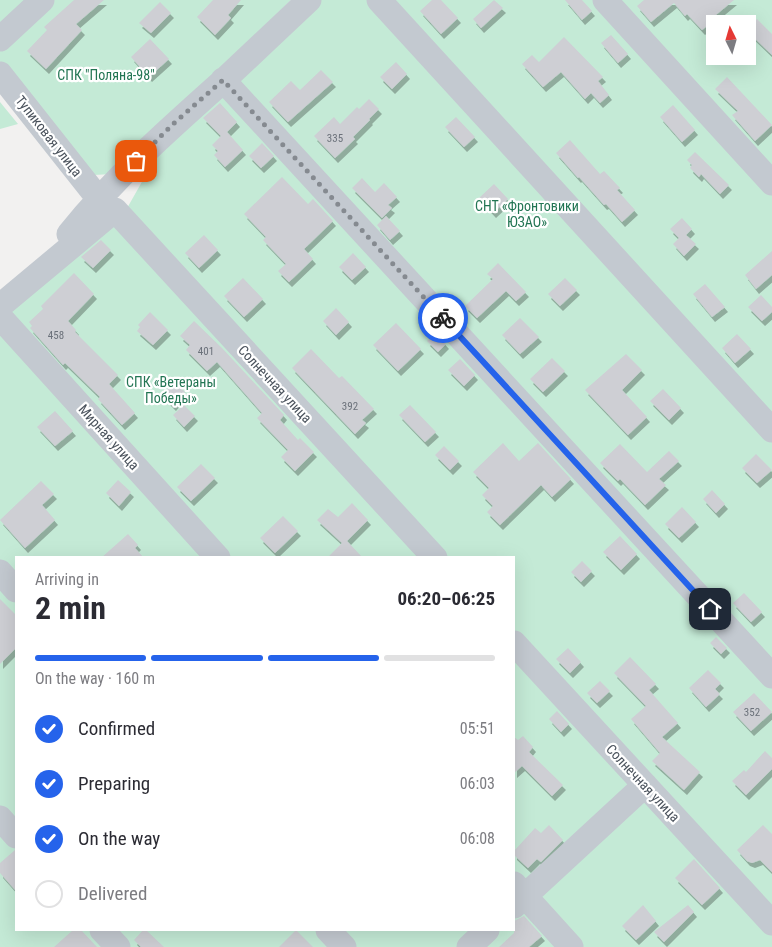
<!DOCTYPE html>
<html lang="en">
<head>
<meta charset="utf-8">
<style>
	body { margin:0; font-family:"Roboto Condensed",sans-serif; background:#f2f2f3; color:#2b2b33; height:100vh; display:flex; flex-direction:column; font-size:19px; white-space:nowrap }
	* { box-sizing:border-box; margin:0 }
	p { font-size:16px; color:#7c7c81 }
	.icon { flex:none; width:28px; height:28px; fill:none; stroke:currentColor; stroke-width:2; stroke-linecap:round; stroke-linejoin:round }
	.map { position:relative; flex:1; overflow:hidden }
	.panel { position:absolute; left:15px; top:556px; width:500px; height:375px; display:flex; flex-direction:column; background:#fff; border-radius:0px; box-shadow:0 5px 20px #0002 }
	.panel>* { flex:none }
	.needle { width:32px; rotate:355deg }
	.buttons { position:absolute; left:706px; top:15px; display:grid; gap:10px }
	.buttons a { display:grid; place-items:center; width:50px; height:50px; border-radius:0px; background:#fff; box-shadow:0 5px 20px #0002; font-size:25px }
	.pin { position:absolute; display:grid; place-items:center; width:42px; height:42px; color:#fff; margin:-21px; border-radius:10px; box-shadow:0 2px 8px #0006 }
	.courier { position:absolute; display:grid; place-items:center; width:50px; height:50px; margin:-25px; border:4px solid #2563eb; border-radius:50%; background:#fff; color:#222; box-shadow:0 1px 6px #0007 }
	.summary em { font-style:normal; font-weight:700 }
	.summary div { display:flex; flex-direction:column-reverse }
	.summary { display:flex; align-items:center; justify-content:space-between; height:85px; padding:0 20px }
	h1 { font-size:32px; font-weight:700; line-height:38px }
	.bar { display:grid; grid-template-columns:repeat(4,1fr); gap:8px 5px; align-content:center; height:60px; padding:0 20px }
	.bar i { height:6px; border-radius:4px; background:#e1e1e2 }
	.bar .active { background:#2563eb }
	.bar p { grid-column:span 4 }
	ol { padding:0 20px; list-style:none }
	li { display:flex; align-items:center; gap:15px; height:55px }
	li p { margin-inline-start:auto }
	li .icon { padding:5px; border-radius:50%; background:#2563eb; color:#fff; stroke-width:4 }
	li:last-child { color:#7c7c81 }
	li i { width:28px; height:28px; border:2px solid #e1e1e2; border-radius:50% }
	.map>svg:first-child { display:block }
</style>
</head>
<body>
<div class="map">
<svg width="772" height="947" viewBox="0 0 772 947">
	<defs>
		<filter id="shadow"><feDropShadow dx="3" dy="5" stdDeviation="0" flood-color="#0004"/></filter>
	</defs>
	<rect width="100%" height="100%" fill="#f2f1f0"/>
	<path fill="#c4ead6" fill-rule="evenodd" d="M0,0H291L112,174L94,175L0,62Z
		M316,0H772V947H0V313L126,210L168,136ZM715,24H748V56H715ZM16,558H514V930H16Z
		M0,102L18,124L0,129Z"/>
	<path fill="#cecfd4" filter="url(#shadow)" d="M74,0H104L76,24L82,30L46,69L27,51L47,30L44,27Z
		M213,0H241L228,15L231,18L215,35L197,17Z
		M432,0H441L458,18L441,34L420,11Z
		M494,0L503,8L481,28L473,19Z
		M565,0H582L592,11L582,20Z
		M644,0H734L711,19L713,21L702,30L687,14L685,16L674,3L651,22L637,6Z
		M160,2L171,13L151,33L139,23Z
		M757,19L772,34V55L748,32V29Z
		M611,35L628,54L618,63L601,43Z
		M564,37L603,77L598,81L609,95L600,103L591,93L585,99L561,72L543,87L522,64L532,55L539,62Z
		M150,39L169,59L149,77L131,57Z
		M396,62L407,74L392,89L380,77Z
		M321,70L333,82L288,122L269,102L291,81L300,90Z
		M727,77L772,125L755,141L732,115L738,111L715,89Z
		M369,99L379,109L369,119L370,120L353,137L355,139L335,158L314,136L334,117L340,124L357,107L359,109Z
		M220,103L237,122L227,132L243,150L225,167L214,155L218,151L212,145L221,136L203,118Z
		M673,105L695,130L682,142L660,117Z
		M456,117L475,137L464,147L445,127Z
		M570,140L600,174L604,171L620,188L617,190L635,210L622,222L606,204L604,205L579,177L578,178L556,153Z
		M262,143L274,156L261,168L249,156Z
		M695,152L729,185L720,194L701,174L699,177L690,168L692,165L687,160Z
		M282,177L308,204L313,199L333,221L304,249L313,259L289,282L278,271L286,264L263,240L266,237L244,214Z
		M362,178L375,192L384,183L397,197L388,205L392,208L382,218L352,188Z
		M494,184L508,199L493,213L479,198Z
		M386,216L400,231L390,240L377,225Z
		M682,218L692,229L686,235L696,244L684,256L673,244L679,238L670,229Z
		M204,235L218,250L199,268L185,253Z
		M101,240L111,250L93,268L81,257Z
		M772,251V275L756,289L745,275Z
		M353,253L366,267L352,280L339,267Z
		M498,263L526,292L516,301L506,291L477,318L465,306L493,279L487,274Z
		M74,273L94,294L68,321L76,330L75,332L118,375L109,384L135,413L122,425L98,399L100,397L65,363L63,365L30,328L32,326L29,322L43,309L41,306Z
		M243,278L263,299L244,317L224,296Z
		M565,278L577,290L560,306L548,294Z
		M705,284L725,307L712,317L693,294Z
		M761,295L772,307V312L762,321L748,307Z
		M336,308L349,322L336,335L323,321Z
		M150,312L168,330L153,345L137,331L140,327L138,325Z
		M520,318L539,337L520,354L502,335Z
		M194,321L222,348L284,415L280,420L298,440L300,438L314,452L295,471L281,457L288,450L257,418L262,413L217,362L207,371L186,350L190,345L180,336Z
		M396,323L421,349L398,371L373,345Z
		M436,333L446,344L438,352L427,341Z
		M737,334L751,349L735,363L722,348Z
		M311,349L339,378L342,376L374,409L362,420L366,423L355,434L292,368Z
		M626,354L642,370L622,390L647,417L628,435L585,390Z
		M552,358L565,371L543,392L530,379Z
		M460,359L475,375L464,386L448,370Z
		M174,381L185,392L173,406L162,395Z
		M663,389L681,408L669,420L650,401Z
		M184,405L195,416L184,427L173,415Z
		M410,405L436,432L425,442L399,415Z
		M55,411L73,431L55,446L37,427Z
		M503,443L519,461L538,443L571,479L552,497L541,485L500,525L487,512L493,506L482,495L489,488L473,472Z
		M620,444L647,472L669,451L679,461L659,479L666,485L645,505L620,479L618,481L600,463Z
		M444,446L459,461L450,470L435,455Z
		M756,454L772,470L757,483L742,468Z
		M201,464L215,478L191,501L177,487Z
		M118,480L131,492L119,506L106,493Z
		M41,481L54,494L42,505L55,520L25,548L0,520Z
		M712,490L725,504L716,513L703,499Z
		M352,503L368,520L347,541L363,558H327L342,543L317,520L328,509L338,517Z
		M682,507L696,522L679,538L665,524Z
		M283,516L298,531L275,553L260,538Z
		M128,534L138,545L135,548L144,558H101Z
		M620,536L637,554L621,570L603,552Z
		M582,561L592,571L581,582L571,572Z
		M744,593L762,612L751,622L733,603Z
		M0,599L16,615V648L0,664Z
		M716,637L727,648L721,654L710,643Z
		M568,648L581,662L570,673L556,659Z
		M630,657L656,684L649,690L678,723L662,737L700,772L684,790L652,761L660,753L631,719L646,706L614,673Z
		M708,670L721,683L715,689L720,694L706,707L689,688Z
		M600,681L610,691L597,703L587,693Z
		M754,693L772,712L751,731L733,712Z
		M557,711L569,724L561,732L549,719Z
		M523,736L533,747L529,752L563,785L552,796L522,766L514,773V737L518,740Z
		M765,751L772,758V769L746,795L732,781L744,770L746,772Z
		M549,825L563,840L541,862L537,859L528,868L514,855V851L535,828L541,833Z
		M763,825L772,834V872L760,860L752,863L747,861L737,850Z
		M15,850H16V891L0,873V863Z
		M694,859L720,888L702,905L675,878Z
		M643,905L656,921L636,940L622,926Z
		M688,905L694,912L664,942L654,932Z
		M524,916L542,936L529,947H499L514,933V921Z
		M73,930H81L97,947H54Z
		M143,930H146L164,947H141L134,940Z
		M296,930L313,947H279Z"/>
	<g fill="none" stroke-linecap="round" stroke-linejoin="round">
		<path stroke="#c3c9d0" stroke-width="25" d="M379,0L772,430
			M605,0L772,183
			M0,39L42,0
			M0,74L98,198
			M223,80L772,676
			M69,234C115,177 168,130 223,81C252,54 280,27 309,0
			M0,306L115,210L435,558
			M0,317L218,558
			M0,572L16,590
			M514,643L772,923
			M0,818L16,836
			M514,884L571,947
			M514,906L645,785
			M102,930L118,947
			M328,930L344,947
			M469,947L487,930"/>
	</g>
	<g fill="none" stroke-linecap="round" stroke-linejoin="round">
		<path stroke="#858a90" stroke-width="5" stroke-dasharray="0 9" d="M136,161L173,124L223,80L443,318"/>
		<path stroke="#2563eb" stroke-width="6" d="M443,318L710,609"/>
	</g>
	<g text-anchor="middle" stroke-width="4.5" stroke-linejoin="round" paint-order="stroke">
		<g font-size="11" fill="#6b717a">
			<text x="335" y="142">335</text>
			<text x="56" y="339">458</text>
			<text x="206" y="355">401</text>
			<text x="350" y="410">392</text>
			<text x="752" y="716">352</text>
		</g>
		<g font-size="14" fill="#227553" stroke="#fff">
			<text x="106" y="80">СПК "Поляна-98"</text>
			<text x="527" y="211">СНТ «Фронтовики<tspan x="527" dy="16">ЮЗАО»</tspan></text>
			<text x="171" y="387">СПК «Ветераны<tspan x="171" dy="16">Победы»</tspan></text>
		</g>
		<g font-size="14" fill="#4a525c" stroke="#fff">
			<text transform="translate(49 136) rotate(52)" y="5">Тупиковая улица</text>
			<text transform="translate(275 384) rotate(47)" y="5">Солнечная улица</text>
			<text transform="translate(109 437) rotate(48)" y="5">Мирная улица</text>
			<text transform="translate(643 783) rotate(47)" y="5">Солнечная улица</text>
		</g>
	</g>
</svg>
<div class="buttons">
<a><svg class="needle" viewBox="-14 -14 28 28"><path d="M0-13l5 13h-10z" fill="#e53935"/><path d="M0 13l5-13h-10z" fill="#7c7c81"/></svg></a>
</div>
<div class="pin" style="left:136px;top:161px;background:#ea580c"><svg class="icon" aria-label="bag" viewBox="0 0 24 24"><path d="M5 8h14l-1 12H6zM9 8a3 3 0 0 1 6 0"/></svg></div>
<div class="pin" style="left:710px;top:609px;background:#1f2937"><svg class="icon" aria-label="home" viewBox="0 0 24 24"><path d="M3 11l9-7 9 7M6 9v11h12V9"/></svg></div>
<div class="courier" style="left:443px;top:318px"><svg class="icon" aria-label="bike" viewBox="0 0 24 24"><circle cx="6" cy="16" r="4"/><circle cx="18" cy="16" r="4"/><path d="M6 16l4-8h5l3 8M10 8l3 8H6M13 5h3"/></svg></div>
<section class="panel">
<div class="summary"><div><h1>2 min</h1><p>Arriving in</p></div><em>06:20–06:25</em></div>
<div class="bar"><i class="active"></i><i class="active"></i><i class="active"></i><i></i><p>On the way · 160 m</p></div>
<ol>
<li><svg class="icon" aria-label="check" viewBox="0 0 24 24"><path d="M5 12l5 5 9-10"/></svg>Confirmed<p>05:51</p></li>
<li><svg class="icon" aria-label="check" viewBox="0 0 24 24"><path d="M5 12l5 5 9-10"/></svg>Preparing<p>06:03</p></li>
<li><svg class="icon" aria-label="check" viewBox="0 0 24 24"><path d="M5 12l5 5 9-10"/></svg>On the way<p>06:08</p></li>
<li><i></i>Delivered</li>
</ol>
</section>
</div>
</body>
</html>
